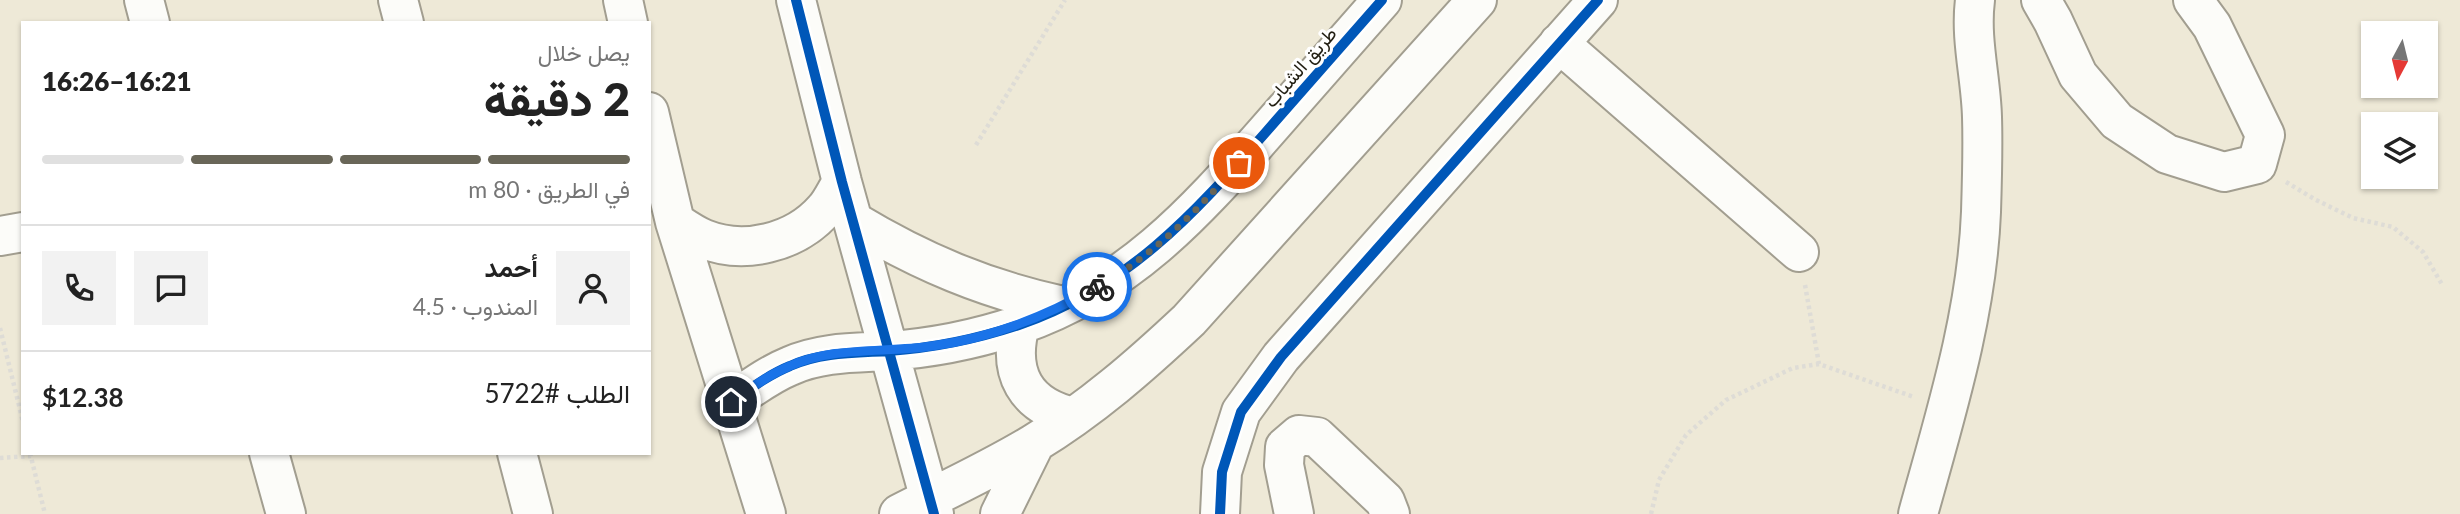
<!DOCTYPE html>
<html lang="ar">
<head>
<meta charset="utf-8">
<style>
	body { margin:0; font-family:Lato,Vazirmatn,sans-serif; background:#f2f2f2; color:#222; direction:rtl; height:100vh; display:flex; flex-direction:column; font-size:26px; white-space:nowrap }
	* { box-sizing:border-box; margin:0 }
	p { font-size:23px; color:#767676 }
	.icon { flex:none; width:38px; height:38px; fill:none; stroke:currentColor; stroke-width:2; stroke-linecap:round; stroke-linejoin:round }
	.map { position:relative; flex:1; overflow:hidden; direction:ltr }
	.panel { position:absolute; left:21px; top:21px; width:630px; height:434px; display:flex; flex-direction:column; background:#fff; border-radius:0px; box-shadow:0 2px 5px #0004; direction:rtl }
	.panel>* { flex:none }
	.needle { width:46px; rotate:187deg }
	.tools { position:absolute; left:2361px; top:21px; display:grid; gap:14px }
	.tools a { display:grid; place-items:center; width:77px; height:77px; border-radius:0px; background:#fff; box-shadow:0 2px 5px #0004; font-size:35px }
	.pin { position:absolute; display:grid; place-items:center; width:60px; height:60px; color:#fff; margin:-30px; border:4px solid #fff; border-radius:50%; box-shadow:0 2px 7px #0007 }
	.courier { position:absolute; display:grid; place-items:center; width:70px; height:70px; margin:-35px; border:5px solid #1a73e8; border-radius:50%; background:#fff; color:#222; box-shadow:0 2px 9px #0007 }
	.overview em { font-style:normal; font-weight:800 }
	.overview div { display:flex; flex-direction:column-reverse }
	.overview { display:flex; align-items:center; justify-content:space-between; height:119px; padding:0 21px }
	h1 { font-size:46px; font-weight:800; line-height:52px }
	.bar { display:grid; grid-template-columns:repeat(4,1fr); gap:10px 7px; align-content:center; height:84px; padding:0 21px }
	.bar i { height:9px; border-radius:5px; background:#e0e0e0 }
	.bar .selected { background:#696658 }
	.bar p { grid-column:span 4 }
	.line { display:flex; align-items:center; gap:18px; padding:0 21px; border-top:2px solid #e0e0e0 }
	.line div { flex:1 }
	.round { display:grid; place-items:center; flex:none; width:74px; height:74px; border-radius:0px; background:#f2f2f2 }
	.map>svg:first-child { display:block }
</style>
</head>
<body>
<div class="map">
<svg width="2460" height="514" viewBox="0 0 2460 514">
	<rect width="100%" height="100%" fill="#eee9d7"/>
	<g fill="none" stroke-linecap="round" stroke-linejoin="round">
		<defs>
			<path id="minor" d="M144,0L150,23
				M398,0L404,23
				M623,0L628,23
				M796,0L842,182L934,514
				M2041,0L2053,21L2078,75L2117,121L2167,154L2224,172L2257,164L2265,135L2212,26L2193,0
				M1559,43L1799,252
				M649,112L675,222L766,514
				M853,221C921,262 985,289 1063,306
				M675,222C684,228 694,235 704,239C744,255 795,243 824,210C831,203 836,191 842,182
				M0,236L23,232
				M1020,325C1007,373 1025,406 1074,417
				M731,402C750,389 768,375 790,366C821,352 855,353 889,351C933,348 977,339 1019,325C1127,288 1193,215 1266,132C1305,88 1343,44 1382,0
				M269,453L286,514
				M517,453L533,514
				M899,514C944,491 990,470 1033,444C1091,409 1141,365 1189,320L1477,0
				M1000,514L1035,443
				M1220,514L1222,472L1241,412L1281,357L1598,0
				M1294,514L1284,465L1285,447L1299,435L1317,437L1385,501L1390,514
				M1918,514C1945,416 1977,315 1981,212C1982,181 1983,148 1982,117C1981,78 1970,39 1975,0"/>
		</defs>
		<use href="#minor" stroke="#a29e90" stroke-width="42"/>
		<path stroke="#dedcd6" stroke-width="4.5" stroke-dasharray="3.5 3.5" stroke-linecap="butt" d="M976,145L1065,0
			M2286,182L2316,200L2353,218L2393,227L2423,252L2443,286
			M1805,285L1819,364
			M0,328L23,422
			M30,453L45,514
			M0,458L31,456
			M1651,514L1659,480L1686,435L1726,400L1793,368L1819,364L1914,397"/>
		<use href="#minor" stroke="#fcfcf9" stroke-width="38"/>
		<defs>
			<path id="cycleway" d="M796,0L842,182L934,514
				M731,402C750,389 768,375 790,366C821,352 855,353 889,351C933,348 977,339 1019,325C1127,288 1193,215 1266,132C1305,88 1343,44 1382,0
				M1220,514L1222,472L1241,412L1281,357L1598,0"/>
		</defs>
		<use href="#cycleway" stroke="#fff" stroke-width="15"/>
		<use href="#cycleway" stroke="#0057b8" stroke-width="10"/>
	</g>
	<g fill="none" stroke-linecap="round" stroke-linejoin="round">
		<path stroke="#696658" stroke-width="7" stroke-dasharray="0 12.6" d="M1097,287C1153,256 1197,211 1239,163"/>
		<path stroke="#1a73e8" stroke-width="9" d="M731,402C750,389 768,375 790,366C834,346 885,353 932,346C991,338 1045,317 1097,287"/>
	</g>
	<g text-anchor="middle" stroke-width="6" stroke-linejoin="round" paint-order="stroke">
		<g font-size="19" fill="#221f13" stroke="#fff">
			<text transform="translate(1300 67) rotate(-49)" y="7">طريق الشباب</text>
		</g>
	</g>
</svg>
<div class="tools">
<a><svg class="needle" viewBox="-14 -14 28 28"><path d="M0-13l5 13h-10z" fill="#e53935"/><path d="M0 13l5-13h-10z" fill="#767676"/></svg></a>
<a><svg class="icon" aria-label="layers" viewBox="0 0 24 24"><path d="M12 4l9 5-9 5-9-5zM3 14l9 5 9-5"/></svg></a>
</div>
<div class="pin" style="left:1239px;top:163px;background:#ea580c"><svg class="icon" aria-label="bag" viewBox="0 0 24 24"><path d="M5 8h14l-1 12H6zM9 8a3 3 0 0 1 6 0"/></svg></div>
<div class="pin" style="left:731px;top:402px;background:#1f2937"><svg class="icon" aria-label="home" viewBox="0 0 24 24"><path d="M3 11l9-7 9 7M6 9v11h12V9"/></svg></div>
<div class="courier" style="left:1097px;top:287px"><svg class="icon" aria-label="bike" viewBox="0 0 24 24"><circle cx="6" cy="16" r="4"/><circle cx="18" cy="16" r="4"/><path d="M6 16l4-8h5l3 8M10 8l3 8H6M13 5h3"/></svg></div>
<section class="panel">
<div class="overview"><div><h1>2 دقيقة</h1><p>يصل خلال</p></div><em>16:21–16:26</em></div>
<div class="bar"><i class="selected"></i><i class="selected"></i><i class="selected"></i><i></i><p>في الطريق · 80 m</p></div>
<div class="line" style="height:126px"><a class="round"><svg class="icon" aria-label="person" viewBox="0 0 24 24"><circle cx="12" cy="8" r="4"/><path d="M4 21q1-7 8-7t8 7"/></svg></a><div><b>أحمد</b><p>المندوب · 4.5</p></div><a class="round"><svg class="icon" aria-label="chat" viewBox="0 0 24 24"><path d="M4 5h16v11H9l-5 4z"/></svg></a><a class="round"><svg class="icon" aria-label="phone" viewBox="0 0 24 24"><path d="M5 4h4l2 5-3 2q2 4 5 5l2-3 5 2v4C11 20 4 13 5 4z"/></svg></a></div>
<div class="line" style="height:91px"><div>الطلب #5722</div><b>$12.38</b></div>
</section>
</div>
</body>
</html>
